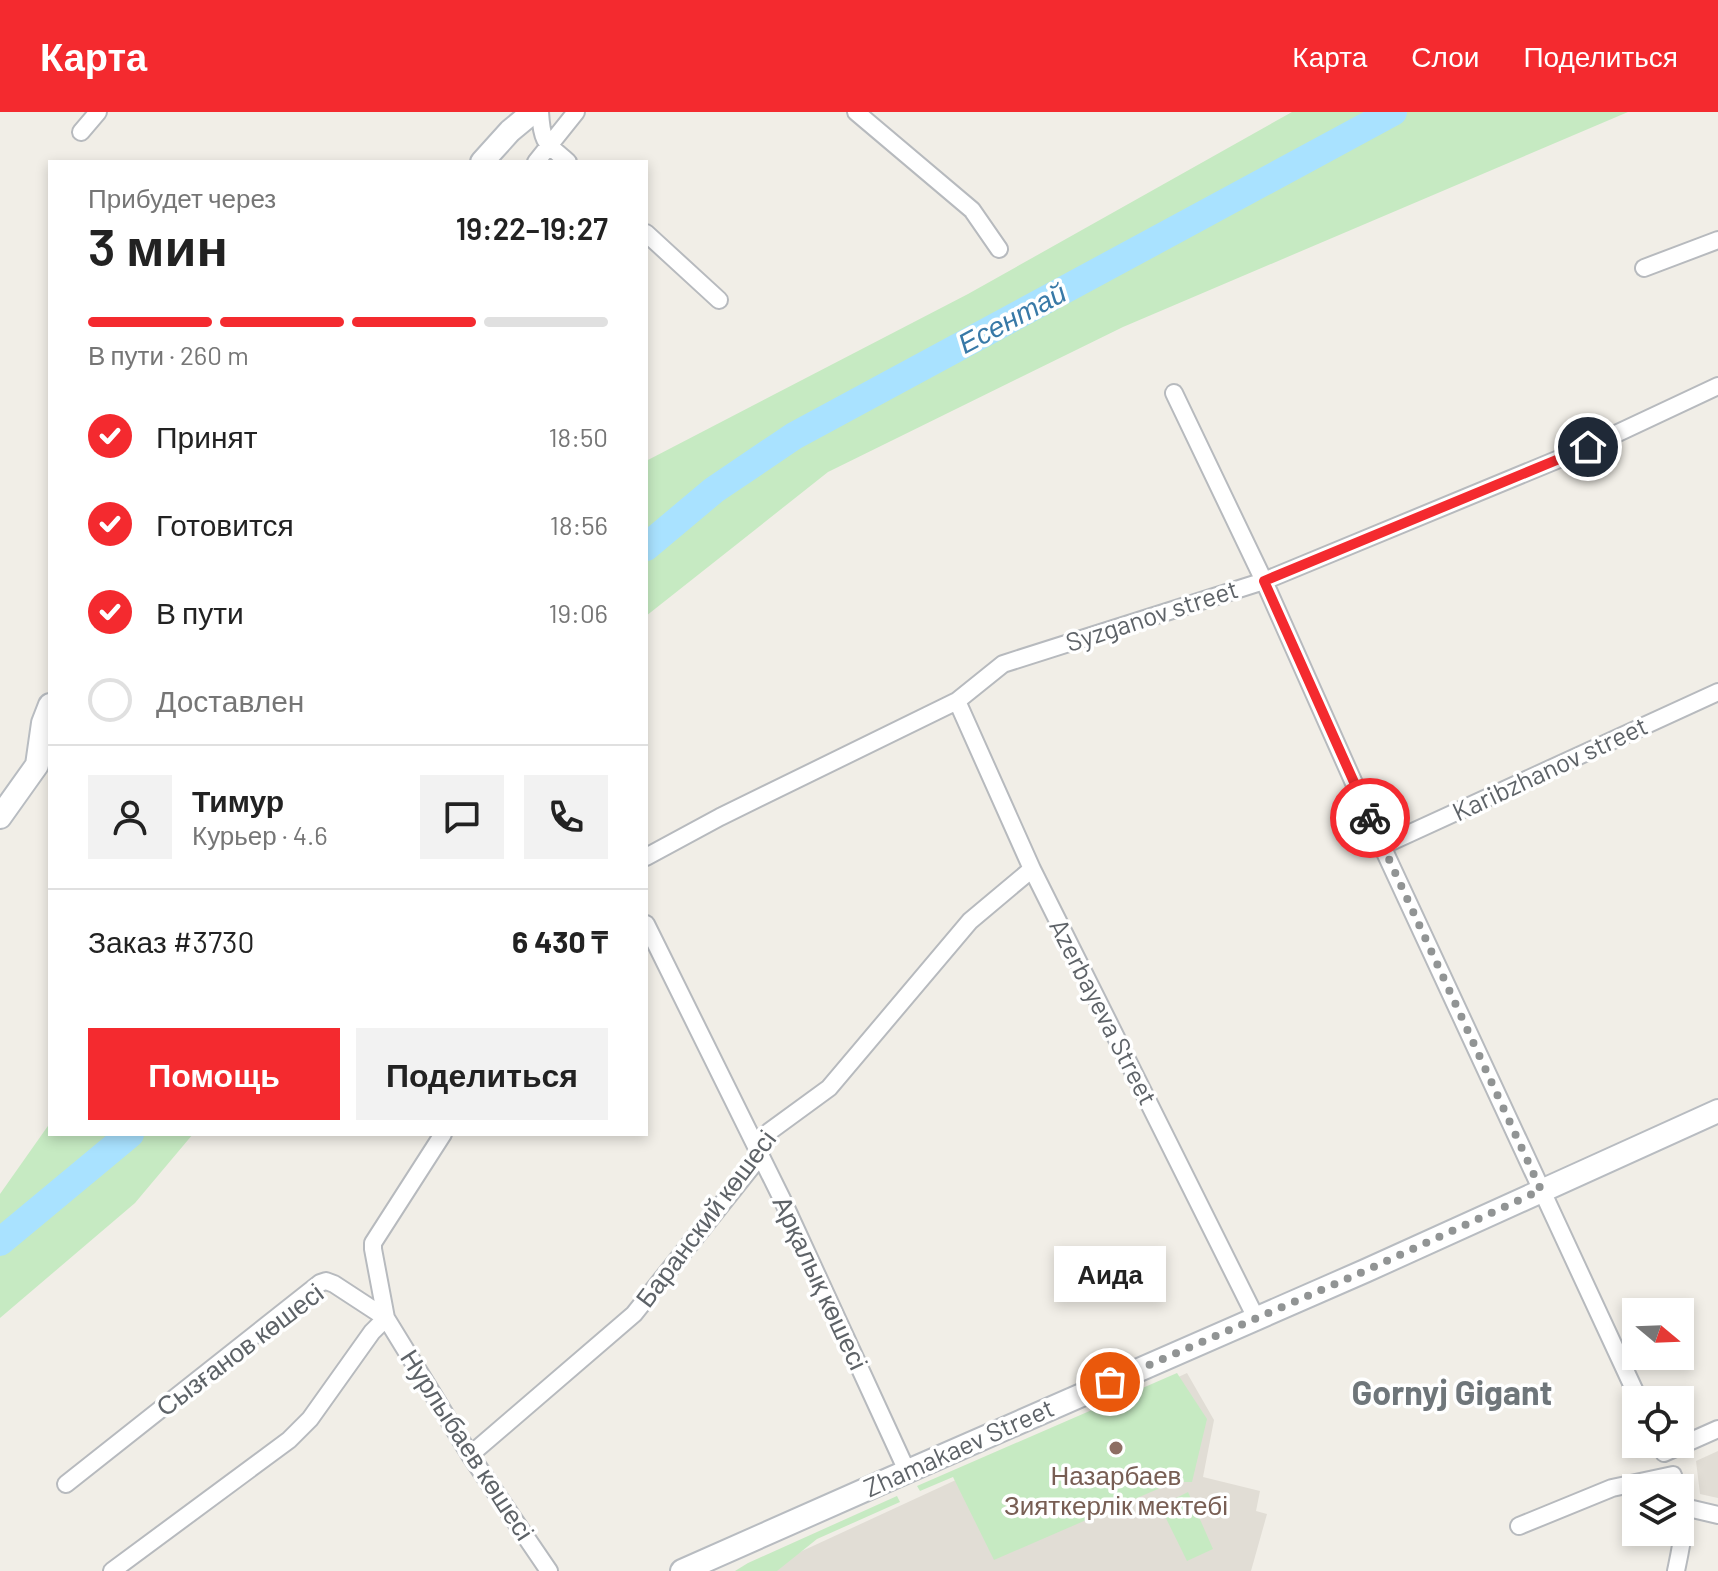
<!DOCTYPE html>
<html lang="ru">
<head>
<meta charset="utf-8">
<style>
	body { margin:0; font-family:Barlow,sans-serif; background:#f2f2f2; color:#222; height:100vh; display:flex; flex-direction:column; font-size:30px; white-space:nowrap }
	* { box-sizing:border-box; margin:0 }
	p { font-size:26px; color:#767676 }
	.icon { flex:none; width:44px; height:44px; fill:none; stroke:currentColor; stroke-width:2; stroke-linecap:round; stroke-linejoin:round }
	.map { position:relative; flex:1; overflow:hidden }
	.panel { position:absolute; left:48px; top:48px; width:600px; height:976px; display:flex; flex-direction:column; background:#fff; border-radius:0px; box-shadow:0 4px 12px #0003 }
	.panel>* { flex:none }
	.needle { width:52px; rotate:109deg }
	.tools { position:absolute; left:1622px; top:1186px; display:grid; gap:16px }
	.tools a { display:grid; place-items:center; width:72px; height:72px; border-radius:0px; background:#fff; box-shadow:0 4px 12px #0003; font-size:40px }
	.pin { position:absolute; display:grid; place-items:center; width:68px; height:68px; color:#fff; margin:-34px; border:4px solid #fff; border-radius:50%; box-shadow:0 2px 8px #0007 }
	.courier { position:absolute; display:grid; place-items:center; width:80px; height:80px; margin:-40px; border:6px solid #f42a2f; border-radius:50%; background:#fff; color:#222; box-shadow:0 2px 10px #0007 }
	.bubble { position:absolute; height:56px; border-radius:0px; background:#fff; box-shadow:0 4px 12px #0003; font-size:26px; font-weight:600; line-height:56px; text-align:center }
	.overview em { font-style:normal; font-weight:600 }
	.overview div { display:flex; flex-direction:column-reverse }
	.overview { display:flex; align-items:center; justify-content:space-between; height:136px; padding:0 40px }
	h1 { font-size:52px; font-weight:600; line-height:60px }
	.bar { display:grid; grid-template-columns:repeat(4,1fr); gap:12px 8px; align-content:center; height:96px; padding:0 40px }
	.bar i { height:10px; border-radius:6px; background:#e0e0e0 }
	.bar .selected { background:#f42a2f }
	.bar p { grid-column:span 4 }
	.line { display:flex; align-items:center; gap:20px; padding:0 40px; border-top:2px solid #e0e0e0 }
	.line div { flex:1 }
	.round { display:grid; place-items:center; flex:none; width:84px; height:84px; border-radius:0px; background:#f2f2f2 }
	ol { padding:0 40px; list-style:none }
	li { display:flex; align-items:center; gap:24px; height:88px }
	li p { margin-inline-start:auto }
	li .icon { padding:8px; border-radius:50%; background:#f42a2f; color:#fff; stroke-width:4 }
	li:last-child { color:#767676 }
	li i { width:44px; height:44px; border:4px solid #e0e0e0; border-radius:50% }
	.button { display:flex; gap:16px; margin-top:auto; padding:16px 40px }
	.button a { flex:1; height:92px; border-radius:0px; background:#f42a2f; color:#fff; font-size:32px; font-weight:600; line-height:92px; text-align:center }
	.button a+a { background:#f2f2f2; color:#222 }
	header { display:flex; align-items:center; gap:48px; box-sizing:border-box; height:112px; padding:0 40px; background:#f42a2f; color:#fff }
	header strong { font-size:38px }
	nav { display:flex; gap:44px; margin-inline-start:auto; font-size:28px }
	.map>svg:first-child { display:block }
</style>
</head>
<body>
<header>
<strong>Карта</strong>
<nav><a>Карта</a><a>Слои</a><a>Поделиться</a></nav>
</header>
<div class="map">
<svg width="1718" height="1459" viewBox="0 0 1718 1459">
	<rect width="100%" height="100%" fill="#f1eee7"/>
	<path fill="#e1ddd5" d="M1187,1261L1214,1308L1203,1365L1260,1379L1256,1399L1267,1402L1251,1459H759Z
		M1718,1339V1386L1700,1382L1696,1349Z"/>
	<path fill="#c6eac2" d="M1292,0H1628L1123,215L828,360L646,504V349L968,182Z
		M50,1011V1022H193L135,1091L0,1206V1082Z
		M1177,1261L1207,1307L1192,1370H1174L994,1448L953,1365L920,1379L917,1374Z
		M1188,1380L1213,1437L1187,1449L1160,1394Z
		M897,1384L900,1390L817,1427L777,1459H735L748,1451Z"/>
	<g fill="none" stroke-linecap="round" stroke-linejoin="round">
		<path stroke="#a9e2ff" stroke-width="28" d="M646,435L714,378L794,324L1393,0
			M0,1130L130,1022"/>
		<defs>
			<path id="street" d="M540,0C542,31 545,30 568,50
				M856,0L972,98L999,137
				M81,20L98,0
				M536,50L576,0
				M646,121L719,188
				M1644,156L1718,128
				M1174,281L1264,469L1382,734L1639,1288
				M957,589L1032,757L1256,1206
				M1382,734L1718,580
				M646,745L720,705L957,589L1003,552L1264,469L1588,335L1718,274
				M646,812L782,1087L907,1359
				M443,1022L373,1131V1137L386,1206L470,1343L549,1459
				M1664,1341L1718,1317
				M470,1343L634,1202L761,1043L762,1025L829,976L970,809L1032,757
				M66,1372L320,1171L326,1169L334,1172L386,1206
				M1684,1395L1718,1403
				M1519,1414L1612,1376L1673,1363
				M112,1459L289,1328L310,1307L372,1220L386,1206
				M1676,1459C1681,1435 1688,1406 1680,1382"/>
			<path id="secondary" d="M482,50L510,19L533,0
				M0,705L37,653L43,611L50,593
				M682,1459L883,1370L1365,1159L1718,999"/>
		</defs>
		<use href="#street" stroke="#b7babe" stroke-width="20"/>
		<use href="#secondary" stroke="#b8bcc1" stroke-width="26"/>
		<use href="#street" stroke="#fff" stroke-width="16"/>
		<use href="#secondary" stroke="#fff" stroke-width="22"/>
	</g>
	<g fill="none" stroke-linecap="round" stroke-linejoin="round">
		<path stroke="#919494" stroke-width="8" stroke-dasharray="0 14.4" d="M1110,1270L1365,1159L1541,1078L1370,706"/>
		<path stroke="#f42a2f" stroke-width="10" d="M1370,706L1264,469L1588,335"/>
	</g>
	<circle fill="#8d6e63" stroke="#fff" stroke-width="3" cx="1116" cy="1336" r="8"/>
	<g text-anchor="middle" stroke-width="7" stroke-linejoin="round" paint-order="stroke">
		<g font-size="26" fill="#5e6368" stroke="#fff">
			<text transform="translate(1152 504) rotate(-18)" y="9">Syzganov street</text>
			<text transform="translate(1550 657) rotate(-25)" y="9">Karibzhanov street</text>
			<text transform="translate(1103 900) rotate(63)" y="9">Azerbayeva Street</text>
			<text transform="translate(706 1107) rotate(-53)" y="9">Баранский көшесі</text>
			<text transform="translate(820 1171) rotate(65)" y="9">Арқалық көшесі</text>
			<text transform="translate(240 1238) rotate(-37)" y="9">Сызғанов көшесі</text>
			<text transform="translate(467 1333) rotate(57)" y="9">Нурлыбаев көшесі</text>
			<text transform="translate(959 1336) rotate(-24)" y="9">Zhamakaev Street</text>
		</g>
		<g font-size="26" fill="#785e54" stroke="#fff">
			<text x="1116" y="1373">Назарбаев<tspan x="1116" dy="30">Зияткерлік мектебі</tspan></text>
		</g>
		<g font-size="28" font-style="italic" fill="#3879a7" stroke="#fff">
			<text transform="translate(1012 206) rotate(-28)" y="10">Есентай</text>
		</g>
		<g font-size="34" font-weight="bold" fill="#6f767a" stroke="#fff">
			<text x="1452" y="1293">Gornyj Gigant</text>
		</g>
	</g>
</svg>
<div class="tools">
<a><svg class="needle" viewBox="-14 -14 28 28"><path d="M0-13l5 13h-10z" fill="#e53935"/><path d="M0 13l5-13h-10z" fill="#767676"/></svg></a>
<a><svg class="icon" aria-label="locate" viewBox="0 0 24 24"><circle cx="12" cy="12" r="6"/><path d="M12 2v4M12 18v4M2 12h4M18 12h4"/></svg></a>
<a><svg class="icon" aria-label="layers" viewBox="0 0 24 24"><path d="M12 4l9 5-9 5-9-5zM3 14l9 5 9-5"/></svg></a>
</div>
<div class="pin" style="left:1110px;top:1270px;background:#ea580c"><svg class="icon" aria-label="bag" viewBox="0 0 24 24"><path d="M5 8h14l-1 12H6zM9 8a3 3 0 0 1 6 0"/></svg></div>
<div class="pin" style="left:1588px;top:335px;background:#1f2937"><svg class="icon" aria-label="home" viewBox="0 0 24 24"><path d="M3 11l9-7 9 7M6 9v11h12V9"/></svg></div>
<div class="courier" style="left:1370px;top:706px"><svg class="icon" aria-label="bike" viewBox="0 0 24 24"><circle cx="6" cy="16" r="4"/><circle cx="18" cy="16" r="4"/><path d="M6 16l4-8h5l3 8M10 8l3 8H6M13 5h3"/></svg></div>
<div class="bubble" style="left:1054px;top:1134px;width:112px">Аида</div>
<section class="panel">
<div class="overview"><div><h1>3 мин</h1><p>Прибудет через</p></div><em>19:22–19:27</em></div>
<div class="bar"><i class="selected"></i><i class="selected"></i><i class="selected"></i><i></i><p>В пути · 260 m</p></div>
<ol>
<li><svg class="icon" aria-label="check" viewBox="0 0 24 24"><path d="M5 12l5 5 9-10"/></svg>Принят<p>18:50</p></li>
<li><svg class="icon" aria-label="check" viewBox="0 0 24 24"><path d="M5 12l5 5 9-10"/></svg>Готовится<p>18:56</p></li>
<li><svg class="icon" aria-label="check" viewBox="0 0 24 24"><path d="M5 12l5 5 9-10"/></svg>В пути<p>19:06</p></li>
<li><i></i>Доставлен</li>
</ol>
<div class="line" style="height:144px"><a class="round"><svg class="icon" aria-label="person" viewBox="0 0 24 24"><circle cx="12" cy="8" r="4"/><path d="M4 21q1-7 8-7t8 7"/></svg></a><div><b>Тимур</b><p>Курьер · 4.6</p></div><a class="round"><svg class="icon" aria-label="chat" viewBox="0 0 24 24"><path d="M4 5h16v11H9l-5 4z"/></svg></a><a class="round"><svg class="icon" aria-label="phone" viewBox="0 0 24 24"><path d="M5 4h4l2 5-3 2q2 4 5 5l2-3 5 2v4C11 20 4 13 5 4z"/></svg></a></div>
<div class="line" style="height:104px"><div>Заказ #3730</div><b>6 430 ₸</b></div>
<div class="button"><a>Помощь</a><a>Поделиться</a></div>
</section>
</div>
</body>
</html>
